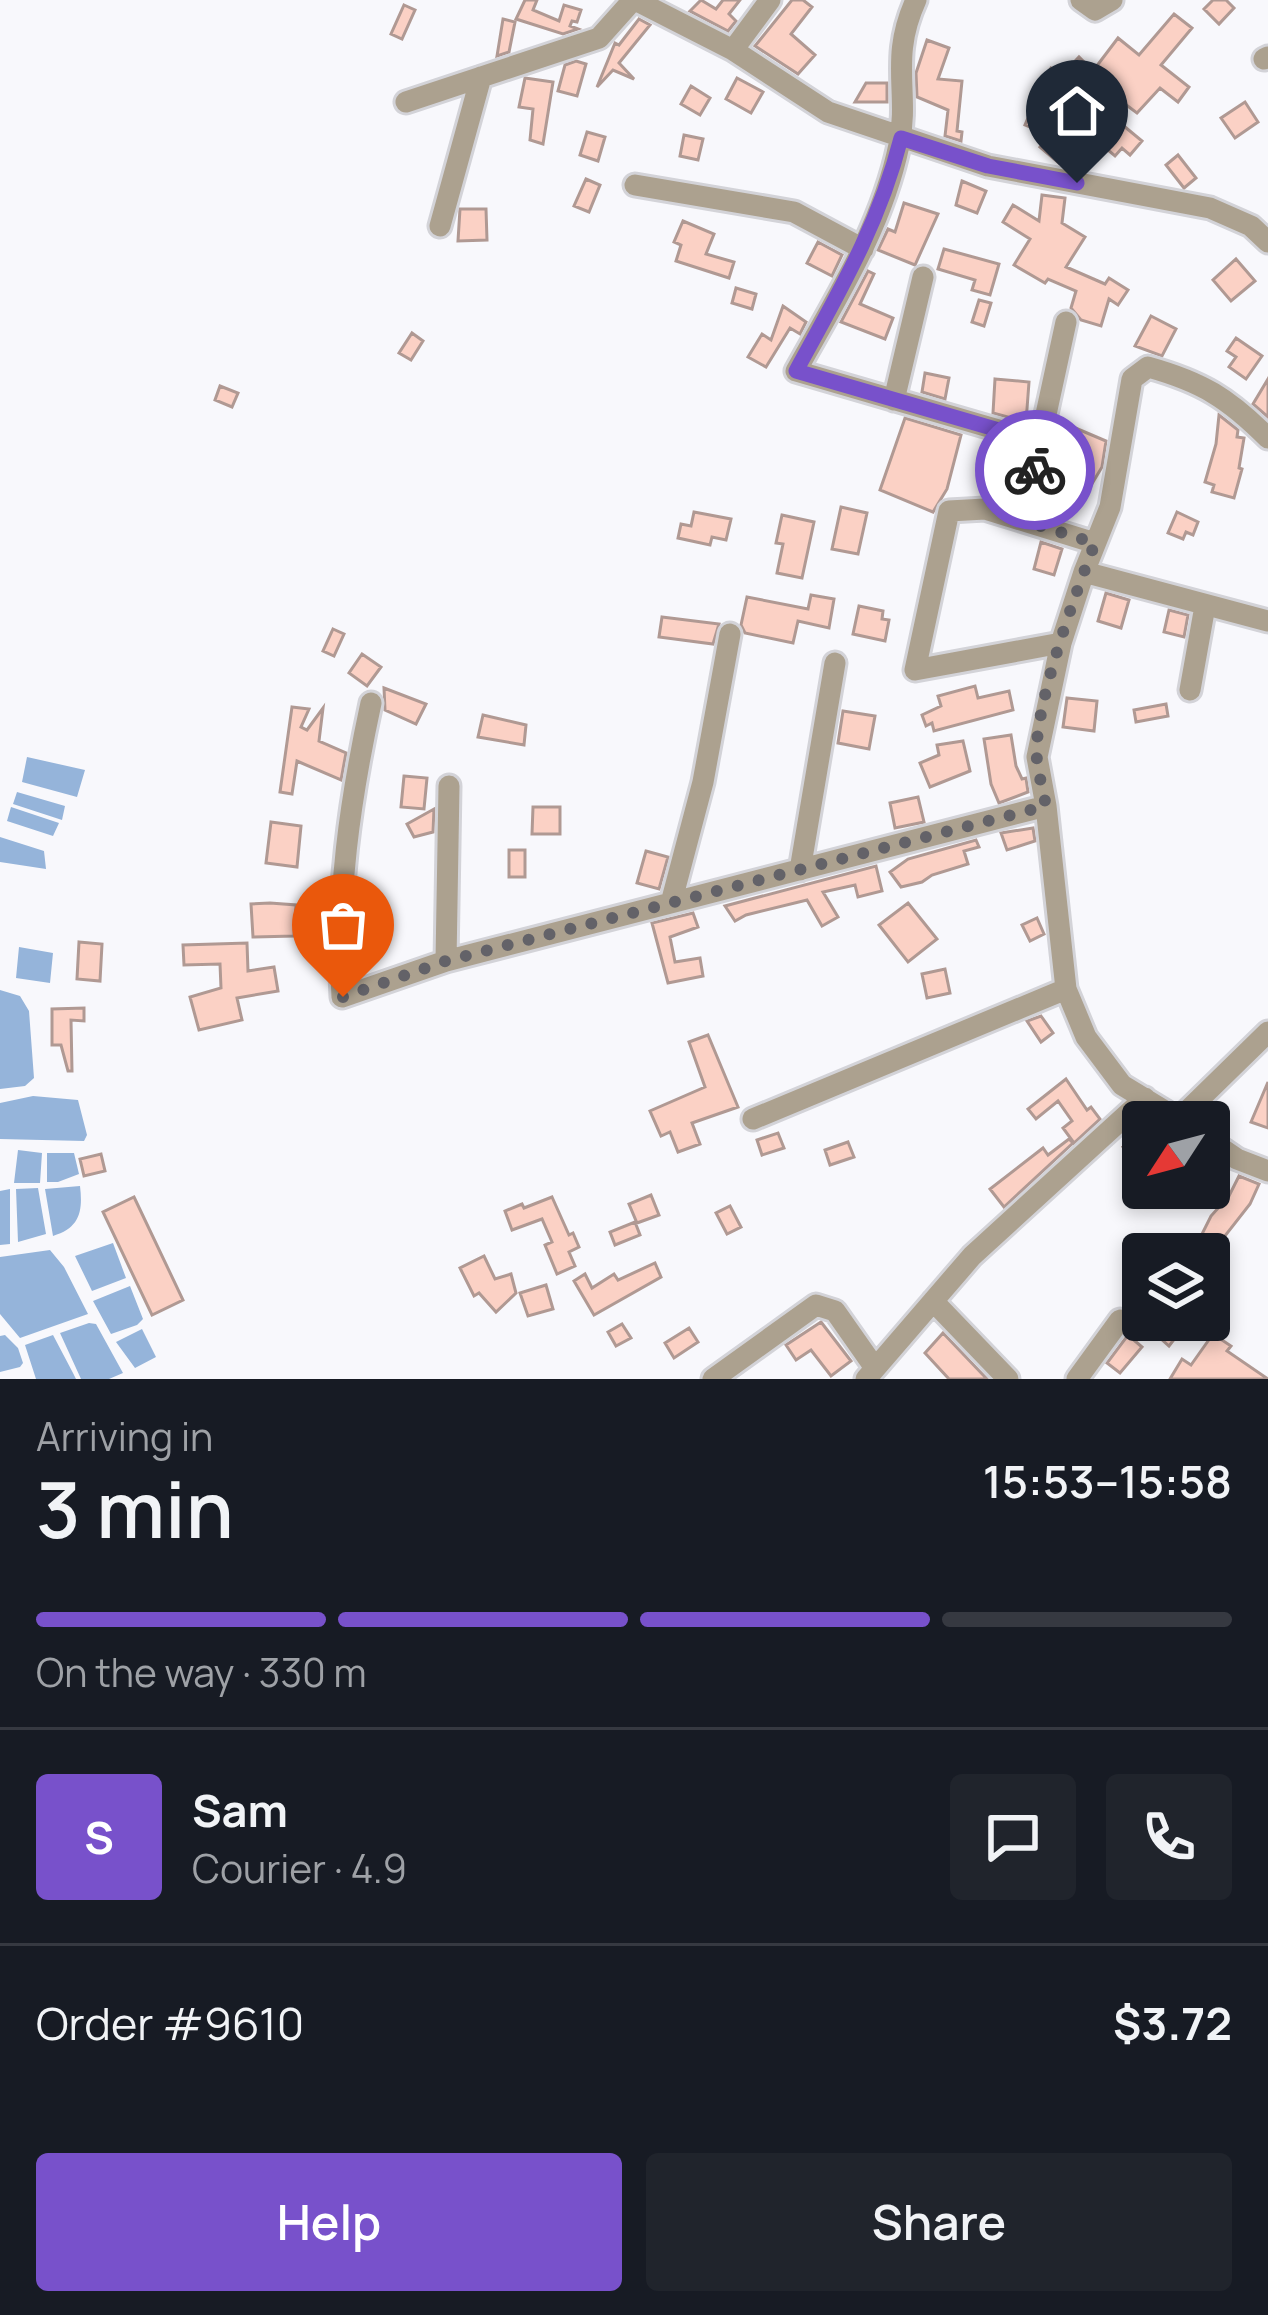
<!DOCTYPE html>
<html lang="en">
<head>
<meta charset="utf-8">
<style>
	body { margin:0; font-family:Manrope,sans-serif; background:#20242c; color:#f1f3f6; height:100vh; display:flex; flex-direction:column; font-size:45px; white-space:nowrap }
	* { box-sizing:border-box; margin:0 }
	p { font-size:39px; color:#9ea1a6 }
	.icon { flex:none; width:66px; height:66px; fill:none; stroke:currentColor; stroke-width:2; stroke-linecap:round; stroke-linejoin:round }
	.map { position:relative; height:1379px; overflow:hidden }
	.details { display:flex; flex-direction:column; background:#171b24; flex:1 }
	.details>* { flex:none }
	.needle { width:78px; rotate:234deg }
	.buttons { position:absolute; left:1122px; top:1101px; display:grid; gap:24px }
	.buttons a { display:grid; place-items:center; width:108px; height:108px; border-radius:12px; background:#171b24; box-shadow:0 6px 18px #0003; font-size:60px }
	.pin { position:absolute; display:grid; place-items:center; width:102px; height:102px; color:#fff; margin:-123px -51px; border-radius:50% 50% 50% 0; rotate:-45deg; box-shadow:0 0 12px #0007 }
	.pin .icon { rotate:45deg }
	.courier { position:absolute; display:grid; place-items:center; width:120px; height:120px; margin:-60px; border:9px solid #7851cb; border-radius:50%; background:#fff; color:#222; box-shadow:0 3px 15px #0007 }
	.summary em { font-style:normal; font-weight:600 }
	.summary div { display:flex; flex-direction:column-reverse }
	.summary { display:flex; align-items:center; justify-content:space-between; height:204px; padding:0 36px }
	h1 { font-size:78px; font-weight:600; line-height:90px }
	.bar { display:grid; grid-template-columns:repeat(4,1fr); gap:18px 12px; align-content:center; height:144px; padding:0 36px }
	.bar i { height:15px; border-radius:9px; background:#363941 }
	.bar .active { background:#7851cb }
	.bar p { grid-column:span 4 }
	.line { display:flex; align-items:center; gap:30px; padding:0 36px; border-top:3px solid #363941 }
	.line div { flex:1 }
	.round { display:grid; place-items:center; flex:none; width:126px; height:126px; border-radius:12px; background:#20242c }
	.action { display:flex; gap:24px; margin-top:auto; padding:24px 36px }
	.action a { flex:1; height:138px; border-radius:12px; background:#7851cb; color:#fff; font-size:48px; font-weight:600; line-height:138px; text-align:center }
	.action a+a { background:#20242c; color:#f1f3f6 }
	.map>svg:first-child { display:block }
</style>
</head>
<body>
<div class="map">
<svg width="1268" height="1379" viewBox="0 0 1268 1379">
	<rect width="100%" height="100%" fill="#f8f8fc"/>
	<path fill="#95b4da" d="M27,757L85,770L77,797L22,782Z
		M17,792L65,806L62,820L13,804Z
		M11,807L59,823L53,836L7,821Z
		M0,837L44,851L46,869L0,862Z
		M19,947L53,953L50,983L16,978Z
		M0,990L20,996L29,1011L34,1078L25,1086L0,1089Z
		M33,1096L78,1100L87,1135L84,1141L0,1139V1103Z
		M18,1150L42,1153L40,1183H14Z
		M47,1153H74L79,1174L58,1182H47Z
		M80,1186C83,1211 80,1228 53,1236L45,1189Z
		M38,1188L46,1234L18,1242L16,1189Z
		M10,1189V1244L0,1245V1191Z
		M113,1243L126,1278L92,1291L75,1256Z
		M50,1250L64,1267L88,1314L20,1338L0,1314V1257Z
		M130,1286L143,1319L137,1325L111,1334L93,1301Z
		M89,1323L96,1324L123,1373L109,1379H81L60,1333Z
		M142,1329L156,1357L135,1368L116,1342Z
		M5,1335L18,1348L23,1363L20,1367L0,1372V1336Z
		M53,1335L73,1373L76,1379H36L25,1345Z"/>
	<path fill="#fbd1c5" stroke="#b09993" stroke-width="3" d="M525,0H537L533,10L559,21L564,5L581,10L577,22L572,21L570,26L578,29L563,34L516,19Z
		M701,0L716,9L723,0H740L729,14L736,21L728,31L690,11Z
		M792,0H803L812,7L791,34L815,55L798,74L755,46Z
		M1213,0H1226L1234,8L1219,24L1204,9Z
		M404,5L415,10L402,39L391,34Z
		M1174,14L1192,28L1161,65L1189,87L1178,102L1160,88L1137,113L1109,92L1090,112L1064,86L1054,100L1037,89L1051,68L1062,75L1079,57L1093,71L1118,38L1139,55Z
		M503,19L515,22L509,52L497,56Z
		M639,19L650,25L619,63L634,79L613,70L597,87L615,43L619,45Z
		M927,40L949,48L938,79L962,81L957,131L962,132L961,141L945,136L948,110L917,97L916,73Z
		M576,61L586,64L577,96L558,91L565,65Z
		M525,78L553,82L543,144L530,140L533,109L519,107Z
		M737,78L763,92L751,113L726,99Z
		M866,83H887V102H855Z
		M691,86L710,98L700,115L681,104Z
		M1245,102L1258,122L1235,138L1221,118Z
		M1031,111L1051,120L1080,147L1073,145L1059,163L1040,147L1050,135L1025,125Z
		M1119,122L1142,141L1130,155L1122,148L1115,156L1102,145Z
		M587,132L605,137L598,161L580,155Z
		M684,135L703,139L698,160L680,156Z
		M1178,155L1196,178L1184,188L1166,165Z
		M586,179L600,185L589,212L574,206Z
		M962,181L986,191L977,213L956,205Z
		M1042,195L1065,198L1062,223L1085,237L1066,267L1105,284L1109,278L1128,290L1118,305L1109,299L1101,326L1081,320L1071,308L1076,291L1048,279L1045,283L1014,265L1030,239L1003,222L1013,205L1039,221Z
		M904,203L938,214L915,265L878,250L888,229L895,232Z
		M460,209H486L487,240L458,241Z
		M683,221L714,234L706,254L734,262L729,278L676,261L681,245L674,242Z
		M818,242L842,255L832,276L807,263Z
		M944,249L999,264L990,295L972,290L975,280L938,269Z
		M1236,259L1255,281L1231,301L1213,280Z
		M868,271L874,274L860,304L893,318L885,339L841,322Z
		M736,288L756,294L752,309L732,303Z
		M979,300L991,303L984,326L972,322Z
		M783,306L806,322L800,334L790,328L766,367L748,357L762,334L771,340Z
		M1151,316L1176,329L1162,356L1135,346Z
		M412,333L423,341L411,360L399,353Z
		M1236,338L1262,356L1246,379L1229,367L1236,357L1227,351Z
		M925,373L949,378L945,399L922,392Z
		M995,379L1029,382L1026,422L993,413Z
		M1268,379V417L1253,404Z
		M220,386L238,393L232,407L215,400Z
		M1219,415L1238,430L1237,437L1244,438L1239,468L1242,469L1234,498L1212,492L1214,485L1205,482L1216,444Z
		M905,418L961,435L947,489L933,512L880,490Z
		M1073,427L1106,441L1102,467L1084,497L1064,487L1079,458L1064,452Z
		M841,507L867,513L858,554L832,549Z
		M694,512L731,519L726,540L712,537L710,545L678,538L681,524L691,526Z
		M1177,512L1198,522L1193,535L1186,532L1183,539L1168,533Z
		M782,515L814,522L802,578L777,573L783,544L776,543Z
		M1041,542L1062,549L1054,575L1034,569Z
		M1106,593L1129,600L1121,628L1098,621Z
		M811,595L834,599L829,628L798,621L793,643L745,633L741,625L747,597L808,609Z
		M859,606L883,611L882,619L889,620L885,641L853,634Z
		M1169,610L1188,615L1184,637L1164,632Z
		M662,617L719,624L713,644L659,637Z
		M333,629L344,634L334,656L323,651Z
		M362,654L381,667L367,686L349,673Z
		M975,686L978,698L1009,691L1013,710L934,731L932,723L926,726L922,715L941,706L938,696Z
		M384,688L426,704L416,724L385,710Z
		M1067,698L1097,701L1094,731L1063,727Z
		M1166,704L1168,716L1136,722L1134,710Z
		M292,707L309,709L301,727L307,730L323,708L319,741L346,753L341,780L297,761L292,794L280,792Z
		M843,711L875,716L869,749L838,743Z
		M483,715L526,725L524,745L478,737Z
		M1011,735L1016,766L1022,779L1026,778L1028,792L999,803L991,784L984,739Z
		M963,741L970,771L930,787L920,763L939,755L937,745Z
		M404,776L427,778L424,809L401,807Z
		M918,797L924,822L895,828L890,803Z
		M533,807H560V834H532Z
		M434,809L433,832L414,837L407,824Z
		M271,822L301,826L297,867L266,863Z
		M1033,828L1035,841L1007,850L1001,833Z
		M976,840L979,847L964,851L968,864L932,875L922,882L901,887L890,872L908,859Z
		M509,850H525V877H509Z
		M646,851L668,857L659,889L637,883Z
		M876,866L882,891L858,897L855,885L823,892L838,917L822,926L807,900L746,915L735,921L725,906Z
		M270,903L296,905L294,936L253,937L251,904Z
		M908,903L937,939L908,962L879,925Z
		M693,913L698,927L670,937L675,962L700,958L703,976L668,983L652,923Z
		M1037,918L1044,934L1030,941L1022,925Z
		M79,942L102,944L100,981L77,979Z
		M247,943L248,971L274,967L278,991L237,998L242,1020L199,1030L190,997L221,988L220,964L184,965L183,945Z
		M945,969L950,993L927,998L922,974Z
		M84,1008V1021L71,1020L72,1071H68L61,1045H52V1009Z
		M1041,1016L1053,1033L1041,1042L1027,1021Z
		M708,1035L738,1107L692,1123L700,1144L678,1152L670,1132L661,1136L650,1111L705,1087L689,1042Z
		M1066,1079L1087,1110L1091,1107L1100,1119L1074,1143L1063,1128L1072,1121L1058,1101L1036,1119L1028,1109Z
		M1268,1082V1128L1251,1122Z
		M778,1133L784,1148L762,1155L757,1140Z
		M1069,1139L1073,1143L1004,1207L990,1189L1043,1148L1048,1155Z
		M1136,1139L1143,1150V1176L1123,1147Z
		M848,1142L854,1157L830,1165L825,1150Z
		M101,1154L105,1171L84,1176L80,1159Z
		M1239,1176L1259,1184L1250,1204L1214,1250L1192,1254L1211,1216L1229,1196Z
		M651,1195L659,1215L637,1223L629,1204Z
		M134,1197L183,1300L152,1315L103,1212Z
		M552,1197L569,1235L573,1233L579,1247L569,1252L575,1266L557,1274L545,1245L552,1242L542,1219L512,1230L505,1211L522,1204L524,1208Z
		M730,1206L741,1227L727,1234L716,1213Z
		M635,1222L640,1235L615,1245L610,1232Z
		M484,1256L495,1279L511,1274L516,1293L496,1312L479,1293L474,1296L460,1268Z
		M655,1263L661,1277L594,1315L574,1281L585,1274L592,1288L614,1274L618,1280Z
		M546,1285L553,1309L528,1316L520,1293Z
		M1144,1320H1189L1169,1346L1159,1337L1162,1333Z
		M821,1322L851,1361L831,1376L811,1350L796,1360L786,1345Z
		M622,1324L631,1338L616,1346L608,1332Z
		M689,1328L698,1342L674,1358L665,1343Z
		M943,1333L987,1379H949L925,1353Z
		M1213,1334L1231,1346L1227,1351L1268,1379H1170L1182,1359L1191,1365Z
		M1128,1335L1142,1347L1120,1373L1107,1363Z"/>
	<g fill="none" stroke-linecap="round" stroke-linejoin="round">
		<defs>
			<path id="minor" d="M635,0L733,50L828,112L988,166L1210,208L1251,226L1268,242
				M916,0C889,59 910,92 899,145C882,227 836,299 796,371L1040,442
				M1081,0L1095,10L1112,0
				M733,50L770,0
				M1264,59L1268,57
				M406,102L599,38L633,0
				M635,185L794,212L863,249
				M440,226L481,77
				M894,400L923,277
				M1268,438C1228,398 1202,382 1148,367L1132,379L1110,507L1084,572L1268,621
				M1028,522L1040,442L1066,322
				M1084,572L1061,643L1037,757L1046,806L1066,989L1086,1037L1122,1085L1183,1122
				M1061,643L915,670L949,511L985,509L1095,543
				M1190,690L1205,606
				M371,703C350,800 336,897 342,997L446,961L1046,806
				M800,870L835,663
				M671,903L703,782L730,634
				M446,961L449,786
				M753,1119L1066,989
				M1179,1119L1268,1032
				M1209,1140L1237,1159L1268,1171
				M933,1301L1008,1379
				M713,1379L816,1305L835,1311L875,1368
				M866,1379L972,1256L1145,1098
				M1077,1379L1120,1320"/>
		</defs>
		<use href="#minor" stroke="#d3d3d8" stroke-width="27"/>
		<use href="#minor" stroke="#aca18f" stroke-width="21"/>
	</g>
	<g fill="none" stroke-linecap="round" stroke-linejoin="round">
		<path stroke="#636268" stroke-width="12" stroke-dasharray="0 21.6" d="M343,997L446,961L1046,806C1043,791 1039,776 1037,760C1032,711 1076,592 1095,543L1028,522L1035,470"/>
		<path stroke="#7851cb" stroke-width="15" d="M1035,470L1040,442L796,371C838,294 879,225 901,138L988,166L1077,183"/>
	</g>
</svg>
<div class="buttons">
<a><svg class="needle" viewBox="-14 -14 28 28"><path d="M0-13l5 13h-10z" fill="#e53935"/><path d="M0 13l5-13h-10z" fill="#9ea1a6"/></svg></a>
<a><svg class="icon" aria-label="layers" viewBox="0 0 24 24"><path d="M12 4l9 5-9 5-9-5zM3 14l9 5 9-5"/></svg></a>
</div>
<div class="pin" style="left:343px;top:997px;background:#ea580c"><svg class="icon" aria-label="bag" viewBox="0 0 24 24"><path d="M5 8h14l-1 12H6zM9 8a3 3 0 0 1 6 0"/></svg></div>
<div class="pin" style="left:1077px;top:183px;background:#1f2937"><svg class="icon" aria-label="home" viewBox="0 0 24 24"><path d="M3 11l9-7 9 7M6 9v11h12V9"/></svg></div>
<div class="courier" style="left:1035px;top:470px"><svg class="icon" aria-label="bike" viewBox="0 0 24 24"><circle cx="6" cy="16" r="4"/><circle cx="18" cy="16" r="4"/><path d="M6 16l4-8h5l3 8M10 8l3 8H6M13 5h3"/></svg></div>
</div>
<section class="details">
<div class="summary"><div><h1>3 min</h1><p>Arriving in</p></div><em>15:53–15:58</em></div>
<div class="bar"><i class="active"></i><i class="active"></i><i class="active"></i><i></i><p>On the way · 330 m</p></div>
<div class="line" style="height:216px"><b class="round" style="background:#7851cb;color:#fff">S</b><div><b>Sam</b><p>Courier · 4.9</p></div><a class="round"><svg class="icon" aria-label="chat" viewBox="0 0 24 24"><path d="M4 5h16v11H9l-5 4z"/></svg></a><a class="round"><svg class="icon" aria-label="phone" viewBox="0 0 24 24"><path d="M5 4h4l2 5-3 2q2 4 5 5l2-3 5 2v4C11 20 4 13 5 4z"/></svg></a></div>
<div class="line" style="height:156px"><div>Order #9610</div><b>$3.72</b></div>
<div class="action"><a>Help</a><a>Share</a></div>
</section>
</body>
</html>
